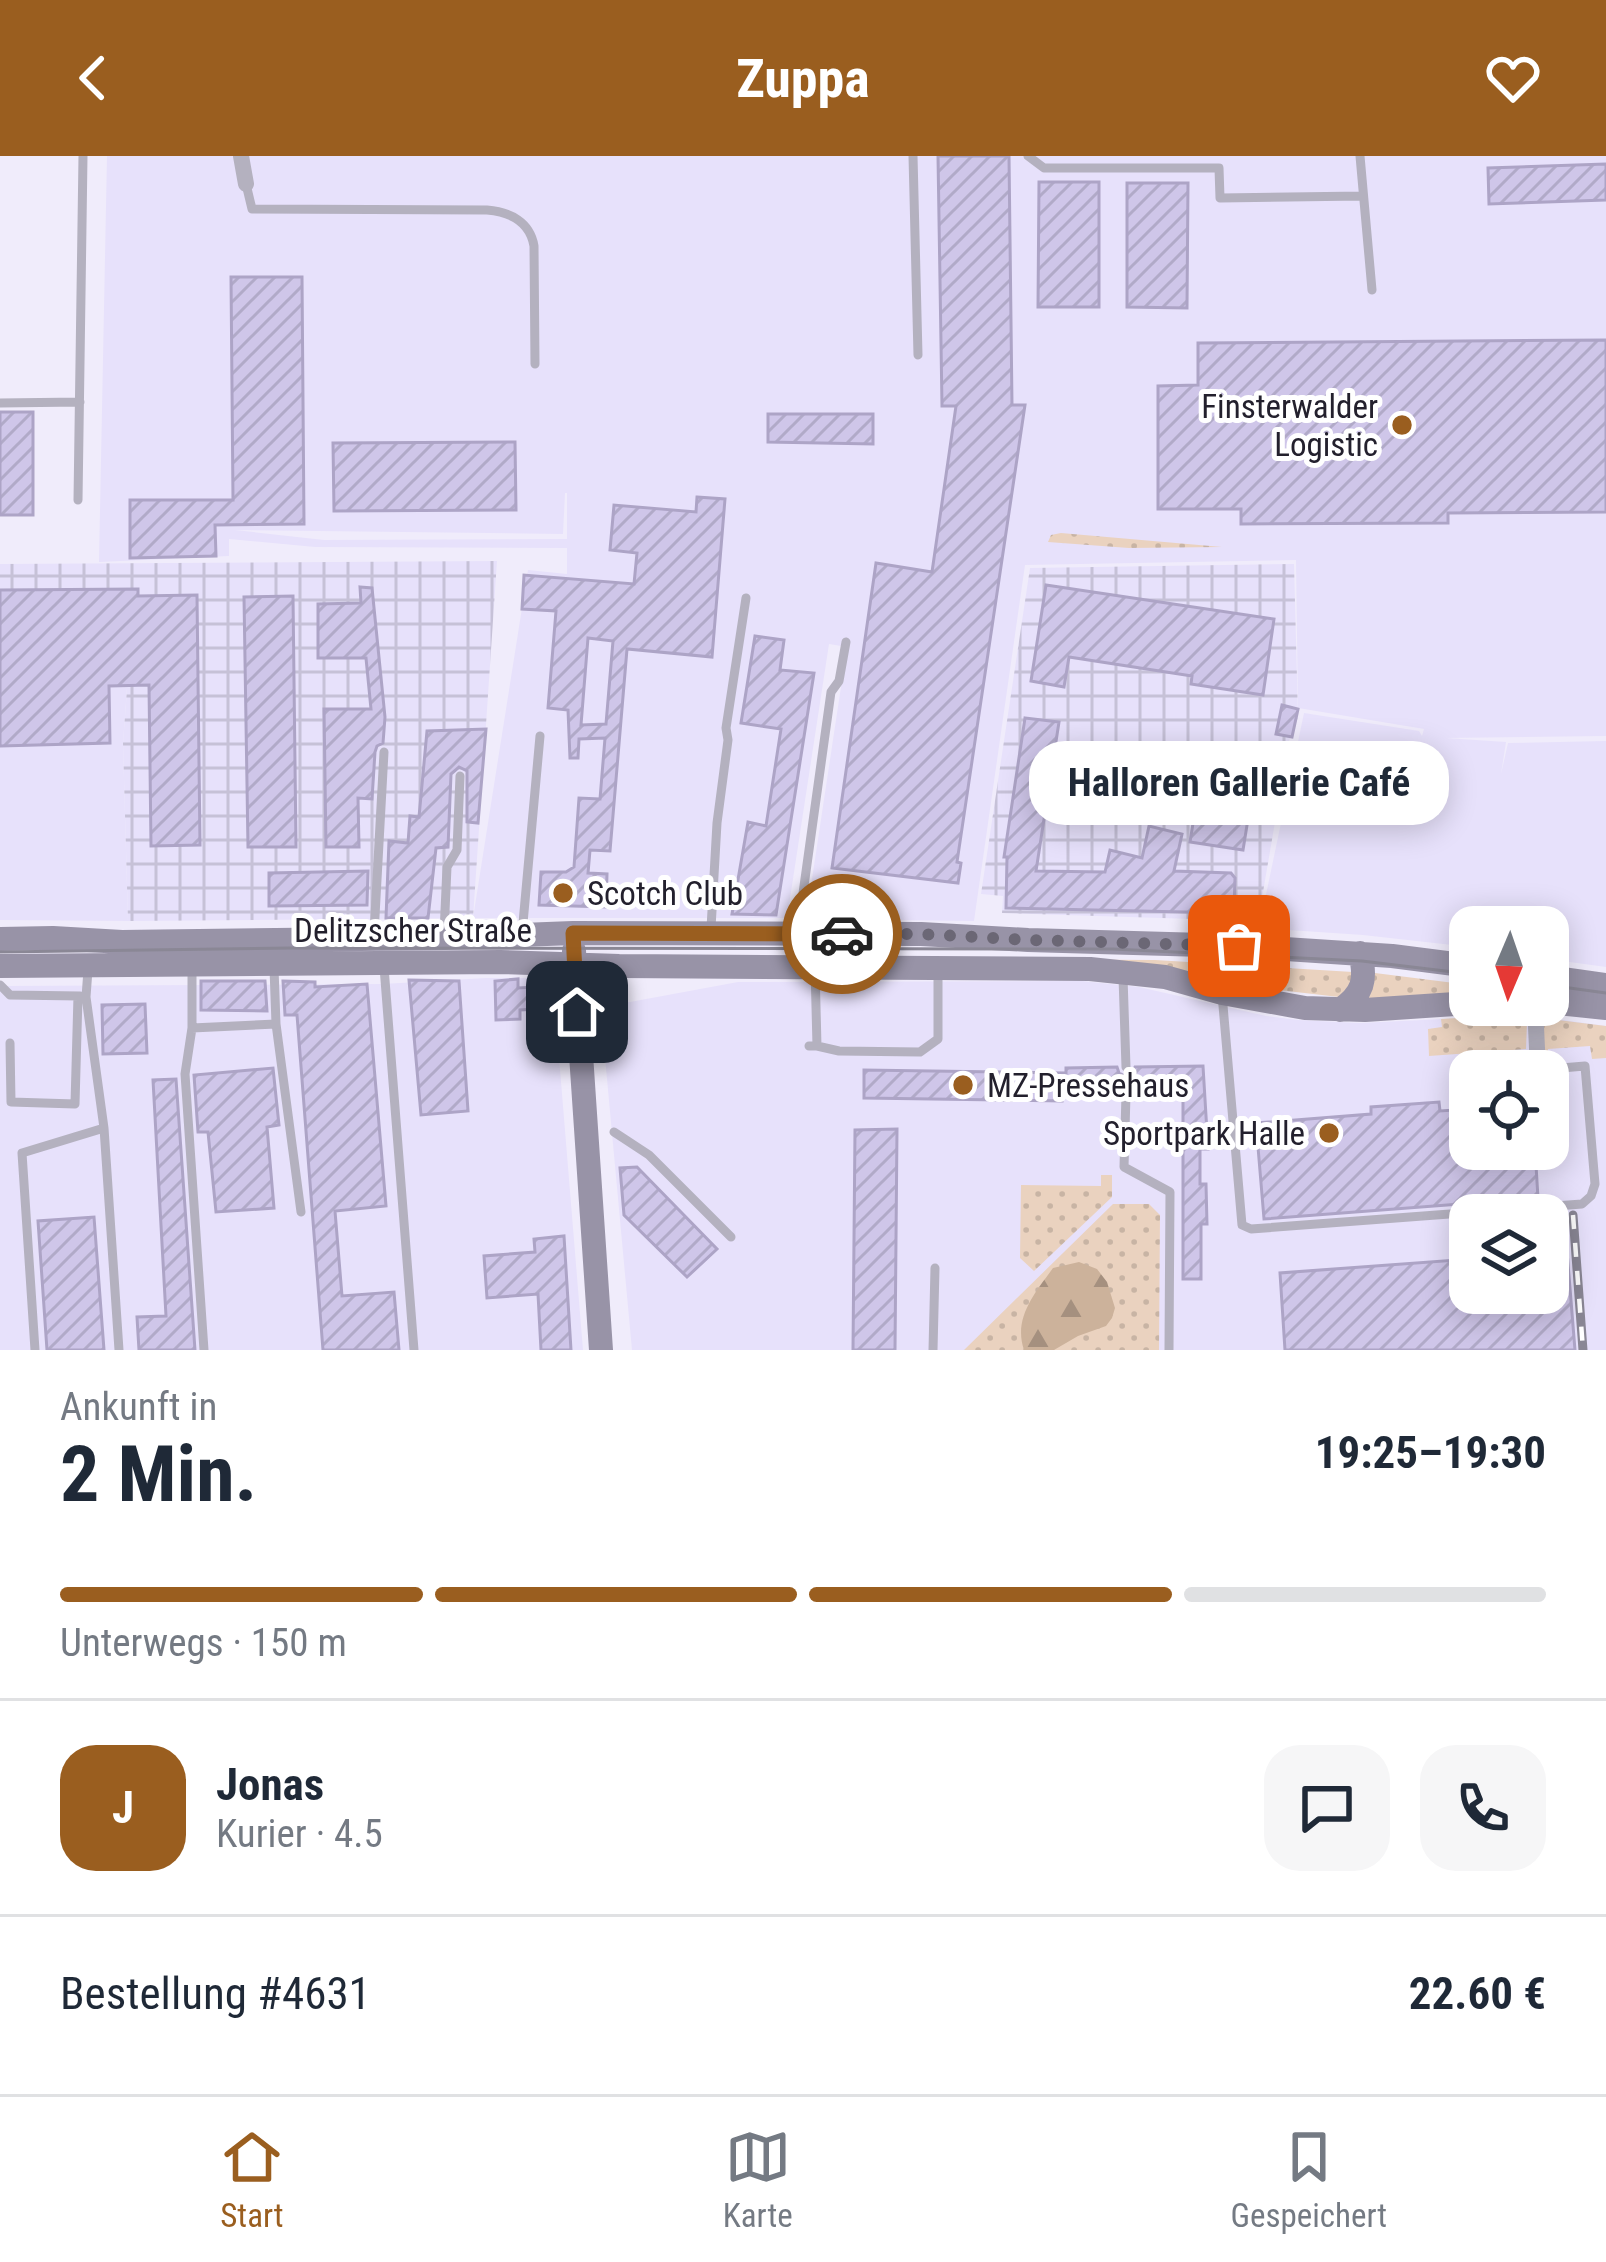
<!DOCTYPE html>
<html lang="de">
<head>
<meta charset="utf-8">
<style>
	body { margin:0; font-family:"Roboto Condensed",sans-serif; background:#f6f6f7; color:#1f2937; height:100vh; display:flex; flex-direction:column; font-size:45px; white-space:nowrap }
	* { box-sizing:border-box; margin:0 }
	p { font-size:39px; color:#747a83 }
	.icon { flex:none; width:66px; height:66px; fill:none; stroke:currentColor; stroke-width:2; stroke-linecap:round; stroke-linejoin:round }
	.map { position:relative; height:1194px; overflow:hidden }
	.details { display:flex; flex-direction:column; background:#fff; flex:1 }
	.details>* { flex:none }
	.needle { width:78px; rotate:182deg }
	.controls { position:absolute; left:1449px; top:750px; display:grid; gap:24px }
	.controls a { display:grid; place-items:center; width:120px; height:120px; border-radius:24px; background:#fff; box-shadow:0 6px 30px #0003; font-size:60px }
	.pin { position:absolute; display:grid; place-items:center; width:102px; height:102px; color:#fff; margin:-51px; border-radius:24px; box-shadow:0 6px 18px #0006 }
	.courier { position:absolute; display:grid; place-items:center; width:120px; height:120px; margin:-60px; border:9px solid #9a5e1f; border-radius:50%; background:#fff; color:#222; box-shadow:0 3px 15px #0007 }
	.bubble { position:absolute; height:84px; border-radius:36px; background:#fff; box-shadow:0 6px 30px #0003; font-size:39px; font-weight:700; line-height:84px; text-align:center }
	.overview em { font-style:normal; font-weight:700 }
	.overview div { display:flex; flex-direction:column-reverse }
	.overview { display:flex; align-items:center; justify-content:space-between; height:204px; padding:0 60px }
	h1 { font-size:78px; font-weight:700; line-height:90px }
	.bar { display:grid; grid-template-columns:repeat(4,1fr); gap:18px 12px; align-content:center; height:144px; padding:0 60px }
	.bar i { height:15px; border-radius:9px; background:#e0e1e3 }
	.bar .current { background:#9a5e1f }
	.bar p { grid-column:span 4 }
	.line { display:flex; align-items:center; gap:30px; padding:0 60px; border-top:3px solid #e0e1e3 }
	.line div { flex:1 }
	.round { display:grid; place-items:center; flex:none; width:126px; height:126px; border-radius:36px; background:#f6f6f7 }
	header { display:flex; justify-content:space-between; align-items:center; height:156px; padding:0 60px; background:#9a5e1f; color:#fff; font-size:54px; font-weight:700 }
	.tab-bar { display:flex; justify-content:space-around; align-items:center; height:168px; border-top:3px solid #e0e1e3; background:#fff; font-size:33px; color:#747a83 }
	.tab-bar a { display:grid; justify-items:center; gap:6px }
	.tab-bar .current { color:#9a5e1f }
	.map>svg:first-child { display:block }
</style>
</head>
<body>
<header><svg class="icon" aria-label="back" viewBox="0 0 24 24"><path d="M15 5l-7 7 7 7"/></svg>Zuppa<svg class="icon" aria-label="heart" viewBox="0 0 24 24"><path d="M12 20l-8-8c-3-5 5-10 8-4 3-6 11-1 8 4z"/></svg></header>
<div class="map">
<svg width="1606" height="1194" viewBox="0 0 1606 1194">
	<defs>
		<pattern id="industrial-grid" width="8" height="8" patternUnits="userSpaceOnUse" patternTransform="scale(3)"><rect width="8" height="8" fill="#e7e1fb"/><path d="M0 4h8M4 0v8" fill="none" stroke="#c6c1d7"/></pattern>
		<pattern id="grass-dots" width="8" height="8" patternUnits="userSpaceOnUse" patternTransform="scale(3)"><rect width="8" height="8" fill="#ead2bf"/><path d="M2 2h.1M6 6h.1" fill="none" stroke="#c8b4a4" stroke-width="1.8" stroke-linecap="round"/></pattern>
		<pattern id="forest-firs" width="22" height="20" patternUnits="userSpaceOnUse" patternTransform="scale(3)"><rect width="22" height="20" fill="#ccb29b"/><path d="M5 1l3.5 6h-7zM16 11l3.5 6h-7z" fill="#a5907f"/></pattern>
		<pattern id="building-hatch" width="6" height="6" patternUnits="userSpaceOnUse" patternTransform="scale(3)"><rect width="6" height="6" fill="#cfc6e9"/><path d="M-1 1l2-2M0 6l6-6M5 7l2-2" fill="none" stroke="#b1aac8"/></pattern>
	</defs>
	<rect width="100%" height="100%" fill="#f0ecfb"/>
	<path fill="#e7e1fb" fill-rule="evenodd" d="M107,0H1606V580L1446,582L1506,586L1501,618L1508,587L1606,585V811L1548,803V771H1470V791L1363,779L1259,772L1304,557L1419,575L1422,580L1424,573L1298,552L1296,404L1025,409L974,765L806,763L847,491L829,488L787,762H473L528,414L567,418V392L315,391L229,383V400L99,406ZM565,337H567V383L324,384L235,374L563,378Z
		M127,532L123,587L128,765L0,764V535Z
		M486,822H543L553,828L583,1194H0V830L383,828Z
		M1082,825L1139,831L1266,860L1298,864L1360,867L1527,859L1606,870V1194H632L600,847L630,846L738,826ZM1470,915H1548V993H1470ZM1470,1059H1548V1137H1470Z"/>
	<path fill="url(#industrial-grid)" d="M497,405L473,762L128,765L123,587L127,533L0,535V408Z
		M1294,408L1298,561L1289,585L1258,765L1002,757L1003,740L981,738L1030,412Z"/>
	<path fill="url(#grass-dots)" d="M1061,377L1222,391L1129,392L1048,386L1051,379Z
		M938,803L1155,804L1353,816L1354,825L1339,841L1253,831L1192,817Z
		M1375,817L1470,829V843L1366,844Z
		M1524,858L1527,866L1526,893L1429,900L1428,873L1442,871L1441,863Z
		M1542,862L1606,870V902L1592,903L1590,890L1548,893V905L1543,906Z
		M1101,1019H1112V1041L1034,1115L1020,1102L1021,1029L1101,1030Z
		M1113,1048H1149L1160,1059L1159,1194H964Z"/>
	<path fill="url(#forest-firs)" d="M1079,1106L1097,1113L1107,1126L1115,1152L1112,1162L1106,1170L1078,1180L1054,1194H1024C1013,1162 1035,1137 1053,1112Z"/>
	<path fill="url(#building-hatch)" stroke="#ada4c6" stroke-width="3" fill-rule="evenodd" d="M938,0H1009L1012,249H1025L957,706L961,707L958,727L832,712L876,407L932,416L956,250H942Z
		M1606,8V44L1489,48L1488,12Z
		M1039,26H1099V151H1038Z
		M1127,27H1188L1187,152L1127,151Z
		M231,121H302L304,368L215,369L216,400L130,402V344H233Z
		M1606,184V356L1448,357V367L1241,368V353H1158V230L1198,229V187Z
		M0,256H33V359H0Z
		M768,258H873V288L768,286Z
		M515,286L516,354L334,355L333,287Z
		M697,341L725,343L712,501L627,493L610,695L590,694L588,717L607,718L606,751L539,749L541,716H566L574,711L579,642L600,643L605,582L579,583L578,602H570L568,554L548,552L556,455L522,453L524,419L634,428L637,397L610,394L614,349L696,356ZM588,482L613,485L606,568L581,569Z
		M1046,429L1274,463L1263,539L1191,528L1192,520L1069,501L1064,531L1031,525Z
		M360,431L372,432L385,561L383,587L377,590L375,596L372,643L358,642L359,691H326L324,553H371L366,502H318V448L361,447Z
		M138,433V440L197,439L200,689L151,690L149,529L109,530L110,587L0,590V434Z
		M293,440L296,691H248L244,441Z
		M755,480L784,484L780,514L814,517L776,759L732,758L748,666L766,670L781,573L741,567Z
		M1282,549L1298,553L1292,581L1276,578Z
		M1025,562L1059,566L1036,715L1105,716L1110,694L1142,702L1149,670L1182,678L1174,715L1231,717L1235,722L1234,752L1230,757L1006,752L1007,701H1004Z
		M486,573L478,667L467,666V615L459,611L451,618L448,691L436,692L428,762H386L389,685L408,687L410,660L419,661L427,575Z
		M1195,655L1248,663L1243,694L1190,686Z
		M368,715L367,749L269,750V717Z
		M518,823V832L553,830L554,852L520,854V863L496,864L495,825Z
		M409,824L459,825L468,955L421,959Z
		M201,825H265L267,855L201,854Z
		M283,825L315,826V831L367,828L386,1050L335,1055L342,1140L394,1136L399,1194H323L297,859H285Z
		M145,848L147,897L103,898L102,849Z
		M1203,910L1208,993H1200V1028H1206L1207,1068H1201V1123H1183V938H1135L1132,931L1125,929L1119,932L1117,939H1062V945L864,942V914L1066,917V912L1117,911L1119,917L1125,920L1132,918L1135,911Z
		M273,912L279,969L267,971L274,1052L216,1056L208,976H198L194,919Z
		M176,923L195,1194H139L137,1161L166,1160L153,924Z
		M1439,946L1440,955L1470,953V993H1535L1538,1042L1264,1063L1256,967L1371,958V951Z
		M897,973L895,1194H853L855,974Z
		M637,1011L717,1093L687,1121L624,1059L620,1012Z
		M94,1061L104,1194H47L38,1065Z
		M564,1080L571,1194H541L538,1138L487,1142L484,1100L535,1096L534,1083Z
		M1567,1095L1575,1194H1285L1280,1117L1470,1103V1137H1548V1097Z"/>
	<g fill="none" stroke-linecap="round" stroke-linejoin="round">
		<path stroke="#b4b1bf" stroke-width="9" d="M913,0L918,199
			M1028,0L1044,12H1219L1220,42L1363,40
			M1360,0L1372,134
			M246,28L252,53L487,54C510,56 530,66 534,90L535,208
			M0,247L80,246
			M78,344L83,0
			M711,772L717,667L728,584L726,572L746,442
			M798,773L831,536L839,525L846,486
			M444,777L447,711L457,694L460,620
			M374,778L384,596
			M522,778L540,580
			M384,811L414,1194
			M192,812V872L185,918L204,1194
			M88,814L86,841L104,972L119,1194
			M1123,821L1126,911
			M0,829L10,839L80,840
			M1222,838L1242,1069L1251,1073L1582,1048L1591,1040L1595,1028L1585,910L1538,914
			M276,868L301,1056
			M192,872L276,868L274,812
			M10,887L11,946L75,948L78,840
			M809,890H817L815,811
			M817,890L839,895L920,896L938,883V816
			M1126,938L1124,1011L1170,1036L1169,1194
			M614,976L649,999L731,1081
			M35,1194L22,997L104,972
			M933,1194L935,1112"/>
		<path stroke="#b4b1bf" stroke-width="16" d="M241,0L246,28
			M1535,849L1538,914"/>
		<path stroke="#9893a7" stroke-width="24" d="M0,783L53,782L122,786L445,782L573,777L921,778L1028,784L1239,790L1392,800L1470,810
			M574,795L601,1194
			M0,810L500,806L619,810L1090,813L1165,821L1222,837L1305,852L1365,854L1470,847
			M1548,821L1606,829
			M1548,846L1606,852
			M1340,854C1363,838 1367,824 1360,797"/>
		<path stroke="#8a8795" stroke-width="3" d="M0,796L292,792L1113,793L1362,805L1470,818
			M1548,829L1606,837"/>
		<defs>
			<path id="rail" d="M1573,1059L1583,1194"/>
		</defs>
		<use href="#rail" stroke="#8a8795" stroke-width="9"/>
		<use href="#rail" stroke="#fff" stroke-width="4.5" stroke-dasharray="14" stroke-linecap="butt"/>
	</g>
	<g fill="none" stroke-linecap="round" stroke-linejoin="round">
		<path stroke="#6b6775" stroke-width="12" stroke-dasharray="0 21.6" d="M842,778H921L1028,784L1239,790"/>
		<path stroke="#9a5e1f" stroke-width="15" d="M577,856L573,777L842,778"/>
	</g>
	<g fill="#9a5e1f" stroke="#fff" stroke-width="4.5">
		<circle cx="1402" cy="269" r="12"/>
		<circle cx="563" cy="737" r="12"/>
		<circle cx="963" cy="929" r="12"/>
		<circle cx="1329" cy="977" r="12"/>
	</g>
	<g text-anchor="middle" stroke-width="10" stroke-linejoin="round" paint-order="stroke">
		<g font-size="33" fill="#23202d" stroke="#fff" text-anchor="end">
			<text x="1378" y="262">Finsterwalder<tspan x="1378" dy="38">Logistic</tspan></text>
			<text x="587" y="749" text-anchor="start">Scotch Club</text>
			<text x="987" y="941" text-anchor="start">MZ-Pressehaus</text>
			<text x="1305" y="989">Sportpark Halle</text>
		</g>
		<g font-size="33" fill="#23202d" stroke="#fff">
			<text x="413" y="786">Delitzscher Straße</text>
		</g>
	</g>
</svg>
<div class="controls">
<a><svg class="needle" viewBox="-14 -14 28 28"><path d="M0-13l5 13h-10z" fill="#e53935"/><path d="M0 13l5-13h-10z" fill="#747a83"/></svg></a>
<a><svg class="icon" aria-label="locate" viewBox="0 0 24 24"><circle cx="12" cy="12" r="6"/><path d="M12 2v4M12 18v4M2 12h4M18 12h4"/></svg></a>
<a><svg class="icon" aria-label="layers" viewBox="0 0 24 24"><path d="M12 4l9 5-9 5-9-5zM3 14l9 5 9-5"/></svg></a>
</div>
<div class="pin" style="left:1239px;top:790px;background:#ea580c"><svg class="icon" aria-label="bag" viewBox="0 0 24 24"><path d="M5 8h14l-1 12H6zM9 8a3 3 0 0 1 6 0"/></svg></div>
<div class="pin" style="left:577px;top:856px;background:#1f2937"><svg class="icon" aria-label="home" viewBox="0 0 24 24"><path d="M3 11l9-7 9 7M6 9v11h12V9"/></svg></div>
<div class="courier" style="left:842px;top:778px"><svg class="icon" aria-label="car" viewBox="0 0 24 24"><path d="M5 17H2v-5l4-1 3-4h7l3 4 3 1v5h-3M9 17h6M6 11h13"/><circle cx="7" cy="17" r="2"/><circle cx="17" cy="17" r="2"/></svg></div>
<div class="bubble" style="left:1029px;top:585px;width:420px">Halloren Gallerie Café</div>
</div>
<section class="details">
<div class="overview"><div><h1>2 Min.</h1><p>Ankunft in</p></div><em>19:25–19:30</em></div>
<div class="bar"><i class="current"></i><i class="current"></i><i class="current"></i><i></i><p>Unterwegs · 150 m</p></div>
<div class="line" style="height:216px"><b class="round" style="background:#9a5e1f;color:#fff">J</b><div><b>Jonas</b><p>Kurier · 4.5</p></div><a class="round"><svg class="icon" aria-label="chat" viewBox="0 0 24 24"><path d="M4 5h16v11H9l-5 4z"/></svg></a><a class="round"><svg class="icon" aria-label="phone" viewBox="0 0 24 24"><path d="M5 4h4l2 5-3 2q2 4 5 5l2-3 5 2v4C11 20 4 13 5 4z"/></svg></a></div>
<div class="line" style="height:156px"><div>Bestellung #4631</div><b>22.60 €</b></div>
</section>
<nav class="tab-bar">
<a class="current"><svg class="icon" aria-label="home" viewBox="0 0 24 24"><path d="M3 11l9-7 9 7M6 9v11h12V9"/></svg>Start</a>
<a><svg class="icon" aria-label="map" viewBox="0 0 24 24"><path d="M3 6l6-2 6 2 6-2v14l-6 2-6-2-6 2zM9 4v14M15 6v14"/></svg>Karte</a>
<a><svg class="icon" aria-label="saved" viewBox="0 0 24 24"><path d="M7 4h10v16l-5-4-5 4z"/></svg>Gespeichert</a>
</nav>
</body>
</html>
